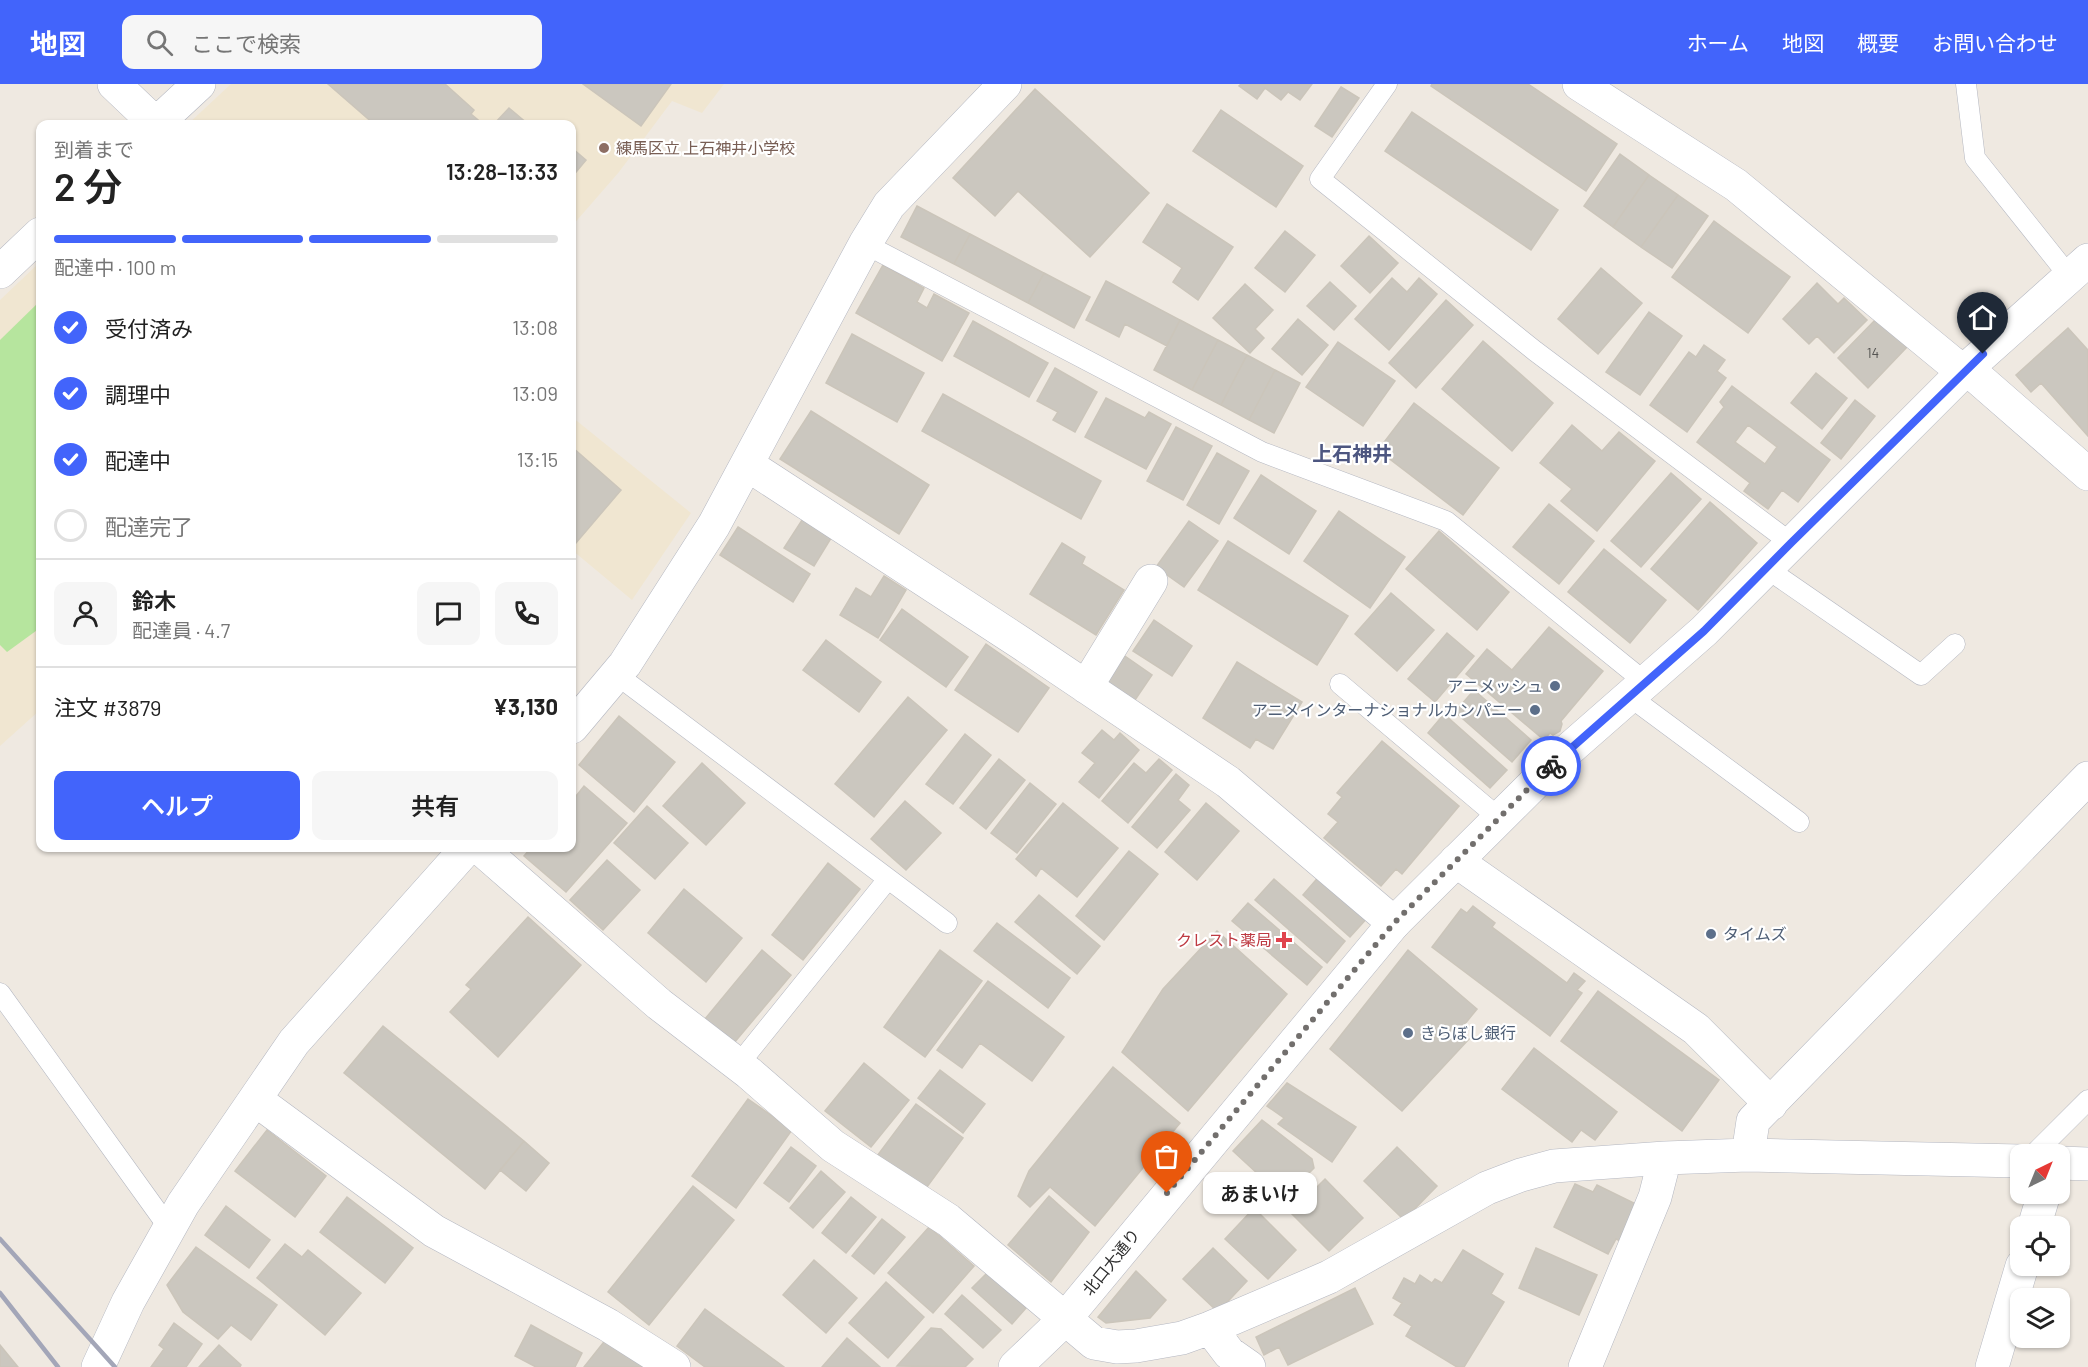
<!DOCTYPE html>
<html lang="ja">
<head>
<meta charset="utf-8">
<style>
	body { margin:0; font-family:Barlow,"Noto Sans JP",sans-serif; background:#f6f6f6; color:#222; height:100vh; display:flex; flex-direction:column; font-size:22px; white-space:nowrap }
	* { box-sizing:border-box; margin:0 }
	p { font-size:20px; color:#767676 }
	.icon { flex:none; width:33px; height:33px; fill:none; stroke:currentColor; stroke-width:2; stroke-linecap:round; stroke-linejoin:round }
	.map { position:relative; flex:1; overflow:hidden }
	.side { position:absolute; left:36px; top:36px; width:540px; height:732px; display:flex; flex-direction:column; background:#fff; border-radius:12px; box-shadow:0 2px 4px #0004 }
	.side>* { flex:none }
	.needle { width:39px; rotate:43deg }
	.tools { position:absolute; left:2010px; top:1060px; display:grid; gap:12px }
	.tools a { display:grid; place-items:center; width:60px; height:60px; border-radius:12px; background:#fff; box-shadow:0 2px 4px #0004; font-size:30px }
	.pin { position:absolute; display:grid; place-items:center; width:51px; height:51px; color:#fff; margin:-62px -26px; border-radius:50% 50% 50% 0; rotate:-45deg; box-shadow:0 0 6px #0007 }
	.pin .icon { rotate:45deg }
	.courier { position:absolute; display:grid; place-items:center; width:60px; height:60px; margin:-30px; border:4px solid #4264fb; border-radius:50%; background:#fff; color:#222; box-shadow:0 2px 8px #0007 }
	.bubble { position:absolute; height:42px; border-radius:12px; background:#fff; box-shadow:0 2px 4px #0004; font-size:20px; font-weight:600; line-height:42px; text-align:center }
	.headline em { font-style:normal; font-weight:600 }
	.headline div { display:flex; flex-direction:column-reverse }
	.headline { display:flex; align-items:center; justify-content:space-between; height:102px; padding:0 18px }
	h1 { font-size:39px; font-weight:600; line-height:45px }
	.bar { display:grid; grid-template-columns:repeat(4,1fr); gap:9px 6px; align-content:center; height:72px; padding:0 18px }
	.bar i { height:8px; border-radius:4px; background:#e0e0e0 }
	.bar .selected { background:#4264fb }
	.bar p { grid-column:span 4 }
	.line { display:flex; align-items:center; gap:15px; padding:0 18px; border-top:2px solid #e0e0e0 }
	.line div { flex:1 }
	.round { display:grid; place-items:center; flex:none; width:63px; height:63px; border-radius:12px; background:#f6f6f6 }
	ol { padding:0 18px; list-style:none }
	li { display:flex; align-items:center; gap:18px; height:66px }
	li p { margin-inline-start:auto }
	li .icon { padding:6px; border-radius:50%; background:#4264fb; color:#fff; stroke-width:4 }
	li:last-child { color:#767676 }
	li i { width:33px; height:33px; border:3px solid #e0e0e0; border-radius:50% }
	.cta { display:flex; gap:12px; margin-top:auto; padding:12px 18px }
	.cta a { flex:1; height:69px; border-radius:12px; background:#4264fb; color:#fff; font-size:24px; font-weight:600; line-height:69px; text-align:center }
	.cta a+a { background:#f6f6f6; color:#222 }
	header { display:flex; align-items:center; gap:36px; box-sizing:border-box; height:84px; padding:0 30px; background:#4264fb; color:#fff }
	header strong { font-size:28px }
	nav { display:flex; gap:33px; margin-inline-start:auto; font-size:21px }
	.search { width:420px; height:54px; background:#f6f6f6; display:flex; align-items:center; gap:15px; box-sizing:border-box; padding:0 21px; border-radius:12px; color:#767676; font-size:22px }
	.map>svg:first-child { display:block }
</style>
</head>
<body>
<header>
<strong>地図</strong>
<div class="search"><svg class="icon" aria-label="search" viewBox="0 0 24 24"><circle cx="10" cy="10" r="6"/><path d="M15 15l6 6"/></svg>ここで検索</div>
<nav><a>ホーム</a><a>地図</a><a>概要</a><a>お問い合わせ</a></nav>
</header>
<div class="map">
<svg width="2088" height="1283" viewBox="0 0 2088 1283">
	<rect width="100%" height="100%" fill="#efe9e1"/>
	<path fill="#f0e6d1" d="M231,0H724L702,29L672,17L619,88L572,142V40H188Z
		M40,178V626L0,662V216Z
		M572,333L691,429L632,516L572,466Z"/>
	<path fill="#b6e59e" d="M40,217V544L7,568L0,561V256Z"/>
	<path fill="#cbc7bf" stroke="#cbc5ba" stroke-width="1.5" fill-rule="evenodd" d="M328,0H445L474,26L471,30L483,40H374Z
		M583,0H671L641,42Z
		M1241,0H1312L1300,16L1288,8L1281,16L1265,4L1257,15L1239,2Z
		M1432,0H1528L1617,60L1586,107L1431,2Z
		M1341,3L1359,14L1332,53L1315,42Z
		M1035,5L1149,109L1090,173L1018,107L995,132L953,94Z
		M509,24L528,40H494Z
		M1221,26L1303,82L1276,123L1193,67Z
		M1412,28L1558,126L1531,166L1385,67Z
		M572,64L586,76L572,93Z
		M1620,70L1649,91L1613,143L1584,122Z
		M1649,91L1678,111L1641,163L1613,143Z
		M1678,111L1708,132L1672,184L1641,163Z
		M1167,120L1233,163L1198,216L1173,198L1182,184L1143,158Z
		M917,122L970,150L954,180L901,153Z
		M1714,137L1790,193L1748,249L1672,193Z
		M1285,147L1315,171L1285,208L1255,184Z
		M970,150L1044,189L1028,219L954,180Z
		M1369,152L1398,179L1370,209L1341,182Z
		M883,181L924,204L917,218L927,224L934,210L969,229L942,277L856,229Z
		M1601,184L1642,219L1598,270L1558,235Z
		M1044,189L1090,213L1074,244L1028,219Z
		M1392,194L1407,208L1419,194L1437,210L1389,266L1355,235Z
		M1106,197L1180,236L1167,262L1125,240L1119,253L1086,236Z
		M1330,198L1356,222L1334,246L1307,222Z
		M1817,199L1838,220L1844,214L1867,236L1834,269L1817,252L1809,260L1783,235Z
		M1245,200L1273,226L1255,245L1264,254L1250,269L1213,234Z
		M1446,216L1473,241L1416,304L1389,279Z
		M1649,228L1682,252L1640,311L1606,288Z
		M1877,234L1907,263L1868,304L1838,274Z
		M1298,235L1328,261L1302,291L1272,265Z
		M1180,236L1218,256L1192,306L1154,286Z
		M973,237L1048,279L1029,313L954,272Z
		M2068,244L2088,266V352L2041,299L2031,308L2016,291Z
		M852,250L924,289L897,338L826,299Z
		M1218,256L1247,271L1221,321L1192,306Z
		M1483,257L1553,319L1512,367L1442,305Z
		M1338,258L1395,297L1363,342L1306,303Z
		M1704,261L1725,276L1717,287L1726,294L1687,348L1650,321L1689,268L1696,273Z
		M1247,271L1275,286L1249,336L1221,321Z
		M1055,284L1097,308L1075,348L1053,336L1058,328L1037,317Z
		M1275,286L1300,299L1274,349L1249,336Z
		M1816,289L1847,314L1822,345L1791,319Z
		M1732,302L1830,376L1798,418L1782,406L1768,425L1744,407L1750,399L1697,358L1724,323L1720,318ZM1748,341L1777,363L1765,380L1735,358Z
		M943,310L1101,397L1081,435L922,347Z
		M1106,314L1145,334L1149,328L1171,340L1146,385L1085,353Z
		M1855,316L1875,332L1841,375L1821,359Z
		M1414,319L1499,384L1463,431L1378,366Z
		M811,327L929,401L899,450L780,375Z
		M1572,341L1602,367L1619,348L1655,377L1597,447L1561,417L1572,405L1540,379Z
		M1176,343L1212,362L1183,416L1147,397Z
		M572,363L621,406L576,459L572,455Z
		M1217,369L1249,387L1219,440L1187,421Z
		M1671,389L1701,415L1641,483L1611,457Z
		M1261,391L1316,427L1289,470L1234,434Z
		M1710,418L1757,459L1698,526L1651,485Z
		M1549,420L1594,457L1559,500L1513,463Z
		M1339,427L1405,473L1370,524L1304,477Z
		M804,433L833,451L814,482L784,464Z
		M1189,437L1218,457L1184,503L1156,483Z
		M738,443L810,490L793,518L720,471Z
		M1439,447L1509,508L1477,546L1406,485Z
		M1228,457L1348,532L1317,581L1198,506Z
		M1062,459L1085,473L1082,480L1124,506L1096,551L1030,510Z
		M1604,465L1666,516L1630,559L1568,508Z
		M884,492L906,506L878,554L840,531L856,504L871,513Z
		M1391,509L1434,546L1397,587L1355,550Z
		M902,525L968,573L946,603L880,556Z
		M1154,536L1192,562L1172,592L1133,567Z
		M1549,543L1603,587L1561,637L1562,640L1560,647L1553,651L1550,649L1544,656L1466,590L1487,565L1512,586Z
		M1447,549L1474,572L1435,618L1408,595Z
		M826,556L881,598L859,628L803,586Z
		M986,560L1049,604L1018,648L955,606Z
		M1122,570L1152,591L1133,619L1103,598Z
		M1237,578L1302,618L1273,665L1256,655L1250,664L1203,634Z
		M1474,606L1531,656L1512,678L1455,628Z
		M908,613L947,646L874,733L835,700Z
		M1444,630L1507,686L1490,704L1428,649Z
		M619,632L675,678L634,728L579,681Z
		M1102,646L1114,656L1120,649L1139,666L1099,714L1079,698L1095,679L1082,669Z
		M965,650L991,671L953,720L926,700Z
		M1382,657L1459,722L1402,790L1396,785L1381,802L1324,754L1338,738L1328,730L1342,713L1337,709Z
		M999,675L1025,696L986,745L960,724Z
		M1159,675L1172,686L1128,739L1102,717L1134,679L1146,689Z
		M702,679L745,719L706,761L663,722Z
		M1176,690L1189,701L1178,716L1190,726L1157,764L1132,743Z
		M1030,699L1056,720L1017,769L991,749Z
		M584,702L627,739L566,808L524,772L531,764H572V717Z
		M905,717L941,749L906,786L871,755Z
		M1063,719L1118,764L1077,813L1041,784L1036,792L1016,775Z
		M1206,719L1239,747L1197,796L1165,768Z
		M647,722L688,759L655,795L614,759Z
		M1129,767L1158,790L1104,856L1076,832Z
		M607,776L640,806L603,846L570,816Z
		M828,779L860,805L803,876L772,851Z
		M1321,790L1369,832L1350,853L1303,811Z
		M1274,795L1345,857L1327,879L1255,816Z
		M684,805L742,854L706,898L648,849Z
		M1039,811L1100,862L1077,890L1015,838Z
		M1248,819L1322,883L1307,901L1232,837Z
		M1473,822L1495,839L1492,843L1567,899L1574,889L1585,897L1577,906L1582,909L1550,952L1432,863L1461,825L1467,829Z
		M528,833L581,881L498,973L450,928L471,905L466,901Z
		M997,839L1070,894L1048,924L974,867Z
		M1217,847L1287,910L1188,1027L1122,968L1163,905Z
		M762,866L791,891L734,959L705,935Z
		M940,866L982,897L925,973L884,943Z
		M1408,866L1477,925L1460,946L1469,955L1402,1027L1330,965Z
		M988,897L1064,953L1032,997L980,959L962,984L937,966Z
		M1598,907L1719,996L1682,1047L1561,957Z
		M383,942L524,1057L485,1105L344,989Z
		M1534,964L1617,1028L1595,1056L1581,1046L1572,1058L1502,1005Z
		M864,979L909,1016L871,1063L825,1027Z
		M1113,983L1180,1039L1095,1142L1050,1103L1030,1123L1018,1112L1029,1087Z
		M940,986L985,1020L963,1049L918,1014Z
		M1287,999L1356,1043L1332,1078L1278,1040L1284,1034L1267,1022Z
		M748,1015L792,1046L736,1124L692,1092Z
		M916,1020L963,1054L924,1107L877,1072Z
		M1262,1036L1312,1075L1314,1084L1284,1114L1233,1067Z
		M267,1046L326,1092L295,1133L235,1087Z
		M524,1057L549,1079L526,1107L500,1086Z
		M791,1063L816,1082L789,1118L764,1099Z
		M1397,1063L1437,1102L1404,1136L1364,1097Z
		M821,1087L845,1108L813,1144L790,1124Z
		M1325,1095L1363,1134L1329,1167L1291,1129Z
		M1575,1100L1593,1108L1597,1101L1640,1122L1623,1158L1616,1155L1608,1170L1554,1143Z
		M693,1102L734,1136L649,1241L608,1208Z
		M1049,1112L1089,1148L1051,1198L1008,1161Z
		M347,1113L413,1164L385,1199L320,1148Z
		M851,1113L876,1133L846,1169L822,1149Z
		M226,1122L270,1156L249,1184L205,1151Z
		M1254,1124L1296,1166L1268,1195L1225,1155Z
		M882,1135L905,1153L874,1190L852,1172Z
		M929,1143L974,1182L933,1229L888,1189Z
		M285,1160L302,1173L308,1166L361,1209L325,1251L257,1194Z
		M196,1163L277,1221L251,1256L231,1241L218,1255L183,1228L167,1201Z
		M1213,1164L1247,1197L1218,1228L1183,1195Z
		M1536,1164L1597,1191L1579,1231L1519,1204Z
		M1463,1166L1503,1190L1491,1210L1504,1218L1464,1283H1457L1406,1252L1412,1242L1394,1231L1402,1219L1393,1214L1404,1194L1415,1200L1420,1191L1432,1199L1435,1195L1442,1199Z
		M814,1176L857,1214L826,1249L783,1211Z
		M1136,1187L1166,1216L1150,1234L1106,1239L1098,1233Z
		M988,1188L1026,1224L1012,1240L972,1204Z
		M886,1198L924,1233L888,1274L849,1239Z
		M1355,1204L1373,1240L1288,1281L1279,1263L1264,1271L1256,1253Z
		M962,1211L1001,1246L983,1264L945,1230Z
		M705,1225L784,1283H705L677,1262Z
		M174,1239L202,1260L186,1283H151L164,1265L159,1261Z
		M531,1241L582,1269L575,1283H536L515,1272Z
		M931,1244L941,1245L973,1275L965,1283L897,1282Z
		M607,1254L644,1283H584Z
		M847,1254L880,1283H822Z
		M0,1261L18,1283H0Z
		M219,1261L241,1281L240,1283H199Z"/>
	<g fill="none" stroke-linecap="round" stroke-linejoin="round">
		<defs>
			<path id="lane" d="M1387,0L1320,95L1535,267L1791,459
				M1966,0L1975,74L2069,192
				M865,160L1262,368L1446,437L1645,598
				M1766,484L1921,591L1955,560
				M617,591L947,839
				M1340,600L1499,734
				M1629,612L1799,738
				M0,909L169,1144
				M738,981L888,795
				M2033,1071L2088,1016"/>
			<path id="street" d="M114,0L156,40
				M1579,0L1736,101L1951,278L1979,295L2088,390
				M156,40L199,0
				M0,188L40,150
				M748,381L1021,559L1228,698L1394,839
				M1086,603L1151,497
				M572,643L625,580L714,441L865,160L889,121L1005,0
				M480,764L659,920L749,989L833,1062L948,1136L1094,1259L1117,1263L1136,1262L1182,1254L1210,1244L1329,1193L1487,1104L1521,1091L1554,1082L1665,1074L1748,1071L2020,1077
				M1456,777L1696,945L1771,1020
				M256,1016L434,1147L608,1241L674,1283
				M1748,1071L1753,1037L2088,694
				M2060,1079L2088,1080
				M2034,1143L2044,1110
				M1210,1244L1229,1269L1249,1283
				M98,1283L128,1218L183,1120L294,958L467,764
				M1585,1283L1655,1113L1665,1074
				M1992,1283L2022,1182"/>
			<path id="secondary" d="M1015,1283L1064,1236L1394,839L1567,667L1704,547L1965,286L2088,176"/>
		</defs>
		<use href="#lane" stroke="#b4b7c1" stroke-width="21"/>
		<use href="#street" stroke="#b4b7c1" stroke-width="34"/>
		<use href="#secondary" stroke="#b4b7c1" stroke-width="34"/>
		<use href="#lane" stroke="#fff" stroke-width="20"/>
		<use href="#street" stroke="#fff" stroke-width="33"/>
		<use href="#secondary" stroke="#fff" stroke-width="33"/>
		<path stroke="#a3a6b8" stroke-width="4.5" d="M0,1155L115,1283
			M0,1209L58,1283"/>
	</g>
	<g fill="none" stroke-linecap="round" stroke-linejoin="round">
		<path stroke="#726f6d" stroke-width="6" stroke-dasharray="0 10.8" d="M1167,1109L1394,839L1551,682"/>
		<path stroke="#4264fb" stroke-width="8" d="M1551,682L1704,547L1791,459L1983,270"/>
	</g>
	<circle fill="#8d6e63" stroke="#fff" stroke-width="2" cx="604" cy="64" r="6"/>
	<g fill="#5c6f8a" stroke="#fff" stroke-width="2">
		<circle cx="1555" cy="602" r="6"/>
		<circle cx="1535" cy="626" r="6"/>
		<circle cx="1711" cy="850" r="6"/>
		<circle cx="1408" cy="949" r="6"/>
	</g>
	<path fill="#e0444e" stroke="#fff" stroke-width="2" d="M1281 847h6v6h6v6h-6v6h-6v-6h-6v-6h6z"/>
	<g text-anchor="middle" stroke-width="4.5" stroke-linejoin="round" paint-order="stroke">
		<g font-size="14" fill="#555452">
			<text x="1873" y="274">14</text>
		</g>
		<g font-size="16" fill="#785e54" stroke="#fff" text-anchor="start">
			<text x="616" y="70">練馬区立 上石神井小学校</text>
		</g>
		<g font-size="16" fill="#4e5e75" stroke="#fff" text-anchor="end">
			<text x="1543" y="608">アニメッシュ</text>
			<text x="1523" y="632">アニメインターナショナルカンパニー</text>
			<text x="1723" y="856" text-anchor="start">タイムズ</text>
			<text x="1420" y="955" text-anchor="start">きらぼし銀行</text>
		</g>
		<g font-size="16" fill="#be3a42" stroke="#fff" text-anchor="end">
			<text x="1272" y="862">クレスト薬局</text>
		</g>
		<g font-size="16" fill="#2e2e2e" stroke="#fff">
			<text transform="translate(1111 1178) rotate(-51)" y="6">北口大通り</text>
		</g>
		<g font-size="20" font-weight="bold" fill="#4d5680" stroke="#fff">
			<text x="1352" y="377">上石神井</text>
		</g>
	</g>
</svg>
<div class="tools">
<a><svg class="needle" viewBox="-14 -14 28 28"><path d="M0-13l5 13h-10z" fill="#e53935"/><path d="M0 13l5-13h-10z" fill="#767676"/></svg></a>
<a><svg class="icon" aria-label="locate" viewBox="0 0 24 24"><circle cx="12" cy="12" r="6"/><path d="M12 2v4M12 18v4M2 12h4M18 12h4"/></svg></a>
<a><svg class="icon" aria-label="layers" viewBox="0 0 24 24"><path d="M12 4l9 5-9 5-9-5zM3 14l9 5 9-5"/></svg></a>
</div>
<div class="pin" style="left:1167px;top:1109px;background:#ea580c"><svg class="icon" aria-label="bag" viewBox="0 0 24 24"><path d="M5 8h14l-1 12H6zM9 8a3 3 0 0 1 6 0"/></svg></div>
<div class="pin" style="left:1983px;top:270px;background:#1f2937"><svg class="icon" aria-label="home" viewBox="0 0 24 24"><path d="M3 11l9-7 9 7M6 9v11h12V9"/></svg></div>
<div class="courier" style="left:1551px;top:682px"><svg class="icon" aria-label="bike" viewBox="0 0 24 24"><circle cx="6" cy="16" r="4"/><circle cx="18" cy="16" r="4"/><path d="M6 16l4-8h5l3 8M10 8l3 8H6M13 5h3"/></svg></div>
<div class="bubble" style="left:1203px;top:1088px;width:114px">あまいけ</div>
<section class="side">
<div class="headline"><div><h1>2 分</h1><p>到着まで</p></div><em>13:28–13:33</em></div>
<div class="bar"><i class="selected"></i><i class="selected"></i><i class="selected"></i><i></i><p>配達中 · 100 m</p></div>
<ol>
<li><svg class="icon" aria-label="check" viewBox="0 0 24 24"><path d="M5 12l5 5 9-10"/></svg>受付済み<p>13:08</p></li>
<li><svg class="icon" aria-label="check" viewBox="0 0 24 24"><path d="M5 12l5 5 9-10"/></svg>調理中<p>13:09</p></li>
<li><svg class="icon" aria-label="check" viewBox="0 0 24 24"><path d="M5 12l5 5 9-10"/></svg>配達中<p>13:15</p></li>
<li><i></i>配達完了</li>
</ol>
<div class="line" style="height:108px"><a class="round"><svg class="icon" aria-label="person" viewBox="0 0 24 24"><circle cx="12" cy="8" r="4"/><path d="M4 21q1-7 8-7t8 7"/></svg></a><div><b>鈴木</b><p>配達員 · 4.7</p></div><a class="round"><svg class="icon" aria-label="chat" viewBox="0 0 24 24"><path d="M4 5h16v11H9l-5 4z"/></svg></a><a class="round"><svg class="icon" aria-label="phone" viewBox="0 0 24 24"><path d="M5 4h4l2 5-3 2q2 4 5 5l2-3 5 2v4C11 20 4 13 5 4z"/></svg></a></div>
<div class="line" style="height:78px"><div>注文 #3879</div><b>¥3,130</b></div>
<div class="cta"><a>ヘルプ</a><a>共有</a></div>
</section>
</div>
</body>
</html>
